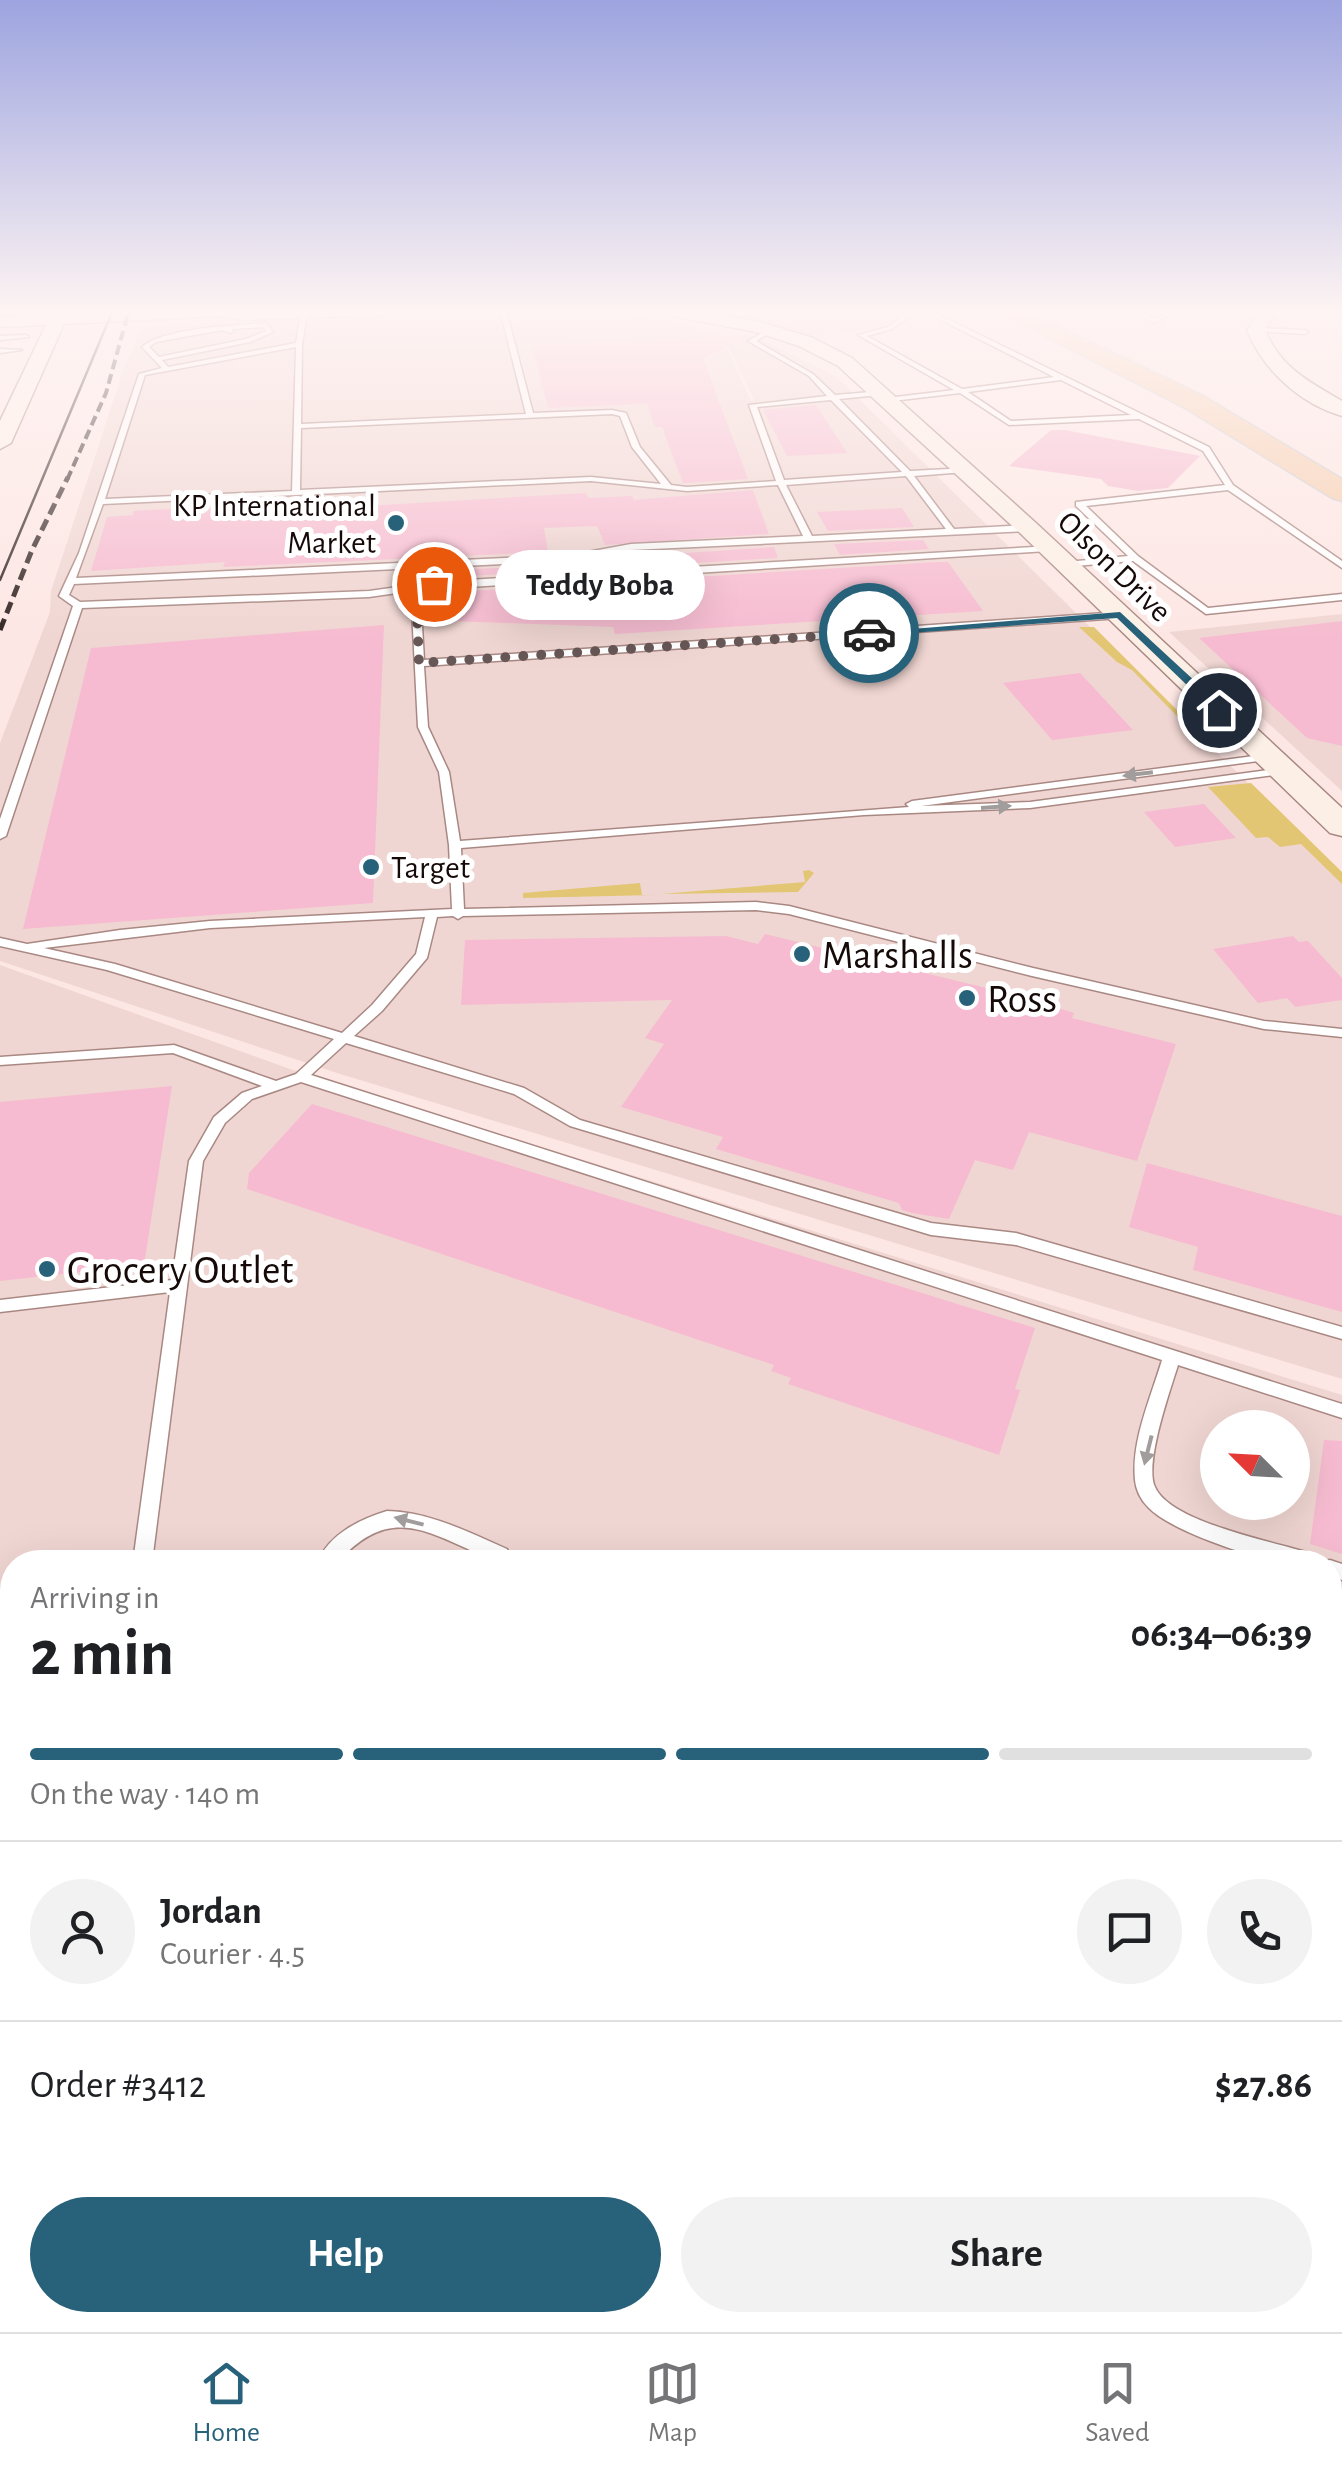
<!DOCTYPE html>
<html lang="en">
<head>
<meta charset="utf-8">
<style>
	body { margin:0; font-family:"Alegreya Sans",sans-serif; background:#f2f2f2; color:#202124; height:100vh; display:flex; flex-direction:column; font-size:38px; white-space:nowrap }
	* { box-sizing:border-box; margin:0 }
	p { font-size:32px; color:#757577 }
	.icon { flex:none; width:55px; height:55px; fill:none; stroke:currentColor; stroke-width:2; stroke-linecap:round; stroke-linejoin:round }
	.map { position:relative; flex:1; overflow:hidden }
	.drawer { position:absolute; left:0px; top:1550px; width:1342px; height:782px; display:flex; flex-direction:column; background:#fff; border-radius:40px 40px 0 0; box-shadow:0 10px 40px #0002 }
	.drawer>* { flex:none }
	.needle { width:65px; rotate:294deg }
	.tools { position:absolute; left:1200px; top:1410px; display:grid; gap:20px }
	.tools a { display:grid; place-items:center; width:110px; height:110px; border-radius:50%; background:#fff; box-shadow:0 10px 40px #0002; font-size:50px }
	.pin { position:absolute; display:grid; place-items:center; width:85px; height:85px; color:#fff; margin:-42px; border:5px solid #fff; border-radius:50%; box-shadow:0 2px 10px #0007 }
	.courier { position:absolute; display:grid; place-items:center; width:100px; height:100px; margin:-50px; border:8px solid #27627a; border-radius:50%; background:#fff; color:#222; box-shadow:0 2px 12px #0007 }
	.bubble { position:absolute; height:70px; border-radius:35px; background:#fff; box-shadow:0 10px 40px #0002; font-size:32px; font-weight:700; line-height:70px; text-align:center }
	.head em { font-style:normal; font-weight:700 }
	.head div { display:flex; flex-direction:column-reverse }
	.head { display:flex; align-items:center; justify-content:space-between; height:170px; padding:0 30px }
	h1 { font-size:65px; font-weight:700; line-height:75px }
	.bar { display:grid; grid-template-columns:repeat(4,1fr); gap:15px 10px; align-content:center; height:120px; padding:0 30px }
	.bar i { height:12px; border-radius:8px; background:#e0e0e0 }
	.bar .current { background:#27627a }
	.bar p { grid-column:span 4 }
	.line { display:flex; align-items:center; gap:25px; padding:0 30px; border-top:2px solid #e0e0e0 }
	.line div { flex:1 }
	.round { display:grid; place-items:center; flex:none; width:105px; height:105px; border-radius:52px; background:#f2f2f2 }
	.action { display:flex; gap:20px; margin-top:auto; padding:20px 30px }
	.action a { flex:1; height:115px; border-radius:60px; background:#27627a; color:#fff; font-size:40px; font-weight:700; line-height:115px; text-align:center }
	.action a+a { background:#f2f2f2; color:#202124 }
	.tabs { display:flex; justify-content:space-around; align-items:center; height:140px; border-top:2px solid #e0e0e0; background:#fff; font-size:28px; color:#757577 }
	.tabs a { display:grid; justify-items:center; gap:5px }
	.tabs .current { color:#27627a }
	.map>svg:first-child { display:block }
</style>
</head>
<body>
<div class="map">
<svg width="1342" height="2332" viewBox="0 0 1342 2332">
	<rect width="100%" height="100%" fill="#fde7e4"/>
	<path fill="#f0d6d2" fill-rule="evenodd" d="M482,310L614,313L671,320L720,334L751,401L754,399L724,338L745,335L765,341L837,377L1342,876V1379L337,1073L0,961V743L50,612L51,591L122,374L142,327Z
		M691,310H911L884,326L810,339Z
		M1342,614V791L1169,632Z
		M0,965L290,1069L1342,1395V2058L1330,2055V1562H12V1814L0,1813ZM1218,1428H1292V1502H1218Z
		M0,1981H12V2320H1330V2289L1342,2292V2332H0Z"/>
	<path fill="#e2c674" d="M1079,627H1094L1217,750L1211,751L1132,670L1117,662Z
		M1251,783L1342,872V884L1301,844L1280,847L1268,837L1256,838L1208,787Z
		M809,870L814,873L798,892L661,894L805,882L803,871Z
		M640,883L642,895H655L523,898V893Z
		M1136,2320H1329L1342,2324V2332H1168Z"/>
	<path fill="#f6bbd0" d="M751,335L703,359L748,479L687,483H683L662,427H655L647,404L548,408L532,345Z
		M816,405L847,453L787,456L763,410Z
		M1051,430H1065L1200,456L1168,488L1138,491L1108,486L1101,479L1009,466Z
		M753,490L769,534L605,545L597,526L544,528L548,552L223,567L225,562L91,571L107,517L133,515V511L257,504V508L349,503V507L586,493L588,498L632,496L634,500Z
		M902,508L914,527L828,531L817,512Z
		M923,540L929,549L840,555L834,544Z
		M774,547L778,558L614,568L610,558Z
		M937,562H948L983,611L615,634L613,627L453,621L452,592Z
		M551,566L552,571L451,577L450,570Z
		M1342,621V746L1307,738L1199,638Z
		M384,625L373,903L23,929L91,648Z
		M1080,673L1133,730L1052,740L1003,683Z
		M1204,804L1236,838L1175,847L1144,812Z
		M765,934L1027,998L1074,1013L1072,1018L1176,1044L1137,1161L1029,1132L1013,1170L975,1160L949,1219L912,1213L902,1210L899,1203L716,1149L723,1137L621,1107L664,1044L645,1038L672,1000L461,1005L465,940L726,936L758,944Z
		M1293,936L1299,942L1308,941L1342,978V1000L1295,1007L1287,998L1258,1003L1213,949Z
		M172,1086L144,1265L0,1281V1102Z
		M312,1104L1035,1328L1015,1389L1020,1390L999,1455L788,1384L791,1378L771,1371L774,1365L247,1189L249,1173Z
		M1147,1163L1342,1216V1312L1193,1270L1198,1247L1129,1227Z
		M1324,1440L1342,1441V1554L1310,1544Z"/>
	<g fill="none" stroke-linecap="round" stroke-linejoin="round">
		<defs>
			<path id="lane" d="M500,310H506L533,413L612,410L626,413L640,447L671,485L687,487L776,481L749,405L827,396L809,376L748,341L771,328L773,331L756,341L813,374L835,395L882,391L879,395L839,399L910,471L968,468V472H965L914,476L954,529L1028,525L1032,528L1028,531L631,550L571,561L74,584L69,595L80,602L369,591L434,582L1051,546V550L1048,551L420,590L424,660L1120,612L1125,615L1120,618L424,666L428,727L449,772L460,841L909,807L906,804L912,801L1269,754L1273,755V759L921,806L1030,802L1284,768L1289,771L1288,773L1030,808L864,815L461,848L464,909L756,902L789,906L1033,968L1264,1021L1342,1029V1037L1264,1029L1032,976L789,914L756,910L463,916L458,919L453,916L437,917L427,958L382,1011L354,1036L524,1088L580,1120L931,1223L1016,1233L1342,1327V1339L1016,1245L931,1235L570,1126L514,1094L346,1043L311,1075L1342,1404V1418L1178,1365C1170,1391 1144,1464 1155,1487C1171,1524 1282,1543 1319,1556L1321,1562C1309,1562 1295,1564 1283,1562C1251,1558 1169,1530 1148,1507C1141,1500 1136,1490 1135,1480C1131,1441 1151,1397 1162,1360L301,1082L252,1099L225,1123L203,1161L152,1562H133L170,1292L0,1312V1300L172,1280L189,1161L214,1117L242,1093L262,1086L173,1053L0,1065V1057L174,1045L276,1081L296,1074L334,1039L107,970L0,946V938L27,944L120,930L210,921L452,909L449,845L439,772L418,727L411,591L369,597L82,608L6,836L0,839V819L73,606L59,596L79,553L139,374L162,368L142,347C163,328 236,325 266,323L273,332L250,342L162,360L168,367L296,343L301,314L304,312L307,314L302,344L301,424L526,414ZM264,327L266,331L246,339L159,357L149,347L156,342L222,330L230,333L233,331L232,329ZM296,347L292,491L105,499L145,375ZM831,400L902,472L784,480L757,407ZM612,414L620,416L632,447L661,484L591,477L300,490L301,428ZM906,476L946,529L812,536L786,485ZM591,481L687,491L778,485L803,536L631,544L571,555L76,578L103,504ZM425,917L416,954L372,1005L342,1033L115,964L44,948L210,928Z
				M912,310H919L892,329L867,336L962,389L1054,377L921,310H929L1209,447L1233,485L1342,561V568L1228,490L1086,506L1138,556L1208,608L1342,594V600L1206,614L1133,561L1064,567L1063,565L1067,562L1128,556L1076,506V502L1225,485L1203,451L1139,419L1009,425L960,393L884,402L887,398L954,390L858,335L888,327ZM1061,380L1131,415L1011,421L968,392Z
				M1129,310H1137L1155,319L1171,310H1179L1155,323Z
				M1337,310H1342V313H1338Z
				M1256,328L1305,330L1308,332L1305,334L1254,331Z
				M0,336L26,335L29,337L0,340Z
				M0,349L22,350L0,353Z
				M387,1511C430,1512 468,1532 507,1549L509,1555L507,1561L498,1562C433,1537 394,1499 338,1562H317C330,1534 358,1520 387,1511Z
				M1330,1560L1342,1564V1580L1330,1576V1562H1323Z
				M1330,1720L1342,1728V1754L1330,1746Z
				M12,2051C13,2067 18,2089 0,2096C0,2079 0,2058 12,2051Z
				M539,2320H565L562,2332H536Z
				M1041,2320H1067V2332H1041Z"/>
			<path id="secondary" d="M54,310H72L70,313L397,310L388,315L242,320L220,316L64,324L11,443L0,449V421L46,325L0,327V317L52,314Z
				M658,310H697L760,322L813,338L852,358L1036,523L1342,808V836L1330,833L1020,533L838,366L799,346L756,332L667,315Z
				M1260,310H1278L1265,330C1281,368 1308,381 1342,401V416C1300,404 1263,370 1247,330Z
				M0,1822L12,1823V1885L0,1884Z
				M12,1894V1958L0,1961V1897Z
				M1330,2092L1342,2096V2166L1330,2162Z
				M1330,2187L1342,2191V2265L1330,2261Z"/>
			<path id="highway" d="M994,310H1024L1203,396L1342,479V501L1332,498L1185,408Z"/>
		</defs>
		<use href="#lane" stroke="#a98883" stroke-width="3"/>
		<use href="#secondary" stroke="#a98883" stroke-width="3"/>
		<use href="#highway" stroke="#d0cece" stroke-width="3"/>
		<use href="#lane" fill="#fff" fill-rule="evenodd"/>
		<use href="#secondary" fill="#fcf0e6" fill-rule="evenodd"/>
		<use href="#highway" fill="#f6cdad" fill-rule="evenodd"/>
		<path stroke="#342726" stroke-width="2.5" d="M0,580L113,310"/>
		<path stroke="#342726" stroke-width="4" stroke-dasharray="10 5" stroke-linecap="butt" d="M67,480L106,393L129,310"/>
		<path stroke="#342726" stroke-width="5" stroke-dasharray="12 6" stroke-linecap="butt" d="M0,630L32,550L68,477"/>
	</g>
	<defs><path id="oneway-solid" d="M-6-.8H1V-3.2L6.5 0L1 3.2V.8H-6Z" transform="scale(2.5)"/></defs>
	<g fill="#a29d9d">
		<use href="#oneway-solid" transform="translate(1138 774) rotate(173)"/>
		<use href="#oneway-solid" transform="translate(996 807) rotate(-4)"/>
		<use href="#oneway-solid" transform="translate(1148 1450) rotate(104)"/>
		<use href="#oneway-solid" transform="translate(409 1521) rotate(-166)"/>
	</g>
	<linearGradient id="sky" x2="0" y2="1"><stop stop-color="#9da4df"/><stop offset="0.49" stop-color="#fef4f3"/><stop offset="1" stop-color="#fef4f3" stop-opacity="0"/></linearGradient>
	<rect width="1342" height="637" fill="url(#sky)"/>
	<path fill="#27627a" d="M1120,612L1223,707V712H1215L1117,618L869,636L864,633Z"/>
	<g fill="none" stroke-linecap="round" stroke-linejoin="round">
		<path stroke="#675756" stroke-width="10" stroke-dasharray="0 18" d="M434,584L416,588L419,663L869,633"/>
	</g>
	<g fill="#27627a" stroke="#fff" stroke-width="4">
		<circle cx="396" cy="523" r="10"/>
		<circle cx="371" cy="867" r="10"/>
		<circle cx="802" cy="954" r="10"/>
		<circle cx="967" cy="998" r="10"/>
		<circle cx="47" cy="1269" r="10"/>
	</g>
	<g text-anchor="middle" stroke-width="10" stroke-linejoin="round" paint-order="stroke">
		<g font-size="32" fill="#160a09" stroke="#fff" text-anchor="end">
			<text x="376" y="516">KP International<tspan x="376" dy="37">Market</tspan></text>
			<text x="391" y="878" text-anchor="start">Target</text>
		</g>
		<g font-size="32" fill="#160a09" stroke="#fff">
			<text transform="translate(1115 566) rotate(44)" y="11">Olson Drive</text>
		</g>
		<g font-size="40" fill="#160a09" stroke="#fff" text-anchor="start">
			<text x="822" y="968">Marshalls</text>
			<text x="987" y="1012">Ross</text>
			<text x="67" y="1283">Grocery Outlet</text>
		</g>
	</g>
</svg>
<div class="tools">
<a><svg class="needle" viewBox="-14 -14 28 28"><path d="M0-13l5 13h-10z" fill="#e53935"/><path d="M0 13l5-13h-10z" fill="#757577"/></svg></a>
</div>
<div class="pin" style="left:434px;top:584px;background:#ea580c"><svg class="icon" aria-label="bag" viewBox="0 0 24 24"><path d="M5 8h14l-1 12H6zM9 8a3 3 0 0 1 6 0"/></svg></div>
<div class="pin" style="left:1219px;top:710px;background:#1f2937"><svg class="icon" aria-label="home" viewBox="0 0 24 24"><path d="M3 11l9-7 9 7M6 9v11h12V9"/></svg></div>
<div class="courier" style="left:869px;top:633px"><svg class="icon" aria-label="car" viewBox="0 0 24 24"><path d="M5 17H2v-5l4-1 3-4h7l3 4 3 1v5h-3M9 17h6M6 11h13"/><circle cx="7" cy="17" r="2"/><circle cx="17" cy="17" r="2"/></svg></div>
<div class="bubble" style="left:495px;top:550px;width:210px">Teddy Boba</div>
<section class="drawer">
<div class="head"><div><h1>2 min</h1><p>Arriving in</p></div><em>06:34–06:39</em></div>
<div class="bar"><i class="current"></i><i class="current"></i><i class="current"></i><i></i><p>On the way · 140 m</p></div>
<div class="line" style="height:180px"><a class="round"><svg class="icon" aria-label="person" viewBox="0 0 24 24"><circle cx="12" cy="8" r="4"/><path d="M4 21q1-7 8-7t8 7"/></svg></a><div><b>Jordan</b><p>Courier · 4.5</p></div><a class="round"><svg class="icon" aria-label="chat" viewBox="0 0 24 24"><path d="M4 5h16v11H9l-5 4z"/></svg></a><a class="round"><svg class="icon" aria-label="phone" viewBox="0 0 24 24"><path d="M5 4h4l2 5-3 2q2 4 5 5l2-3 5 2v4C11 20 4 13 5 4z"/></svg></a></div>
<div class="line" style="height:130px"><div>Order #3412</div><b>$27.86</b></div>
<div class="action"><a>Help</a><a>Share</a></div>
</section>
</div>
<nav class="tabs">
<a class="current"><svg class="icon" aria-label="home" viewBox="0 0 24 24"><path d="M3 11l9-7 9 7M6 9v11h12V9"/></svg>Home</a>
<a><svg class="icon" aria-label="map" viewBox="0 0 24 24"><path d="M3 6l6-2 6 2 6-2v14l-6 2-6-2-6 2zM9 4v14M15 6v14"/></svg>Map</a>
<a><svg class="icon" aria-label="saved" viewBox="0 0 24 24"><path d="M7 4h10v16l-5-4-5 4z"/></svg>Saved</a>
</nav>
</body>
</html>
